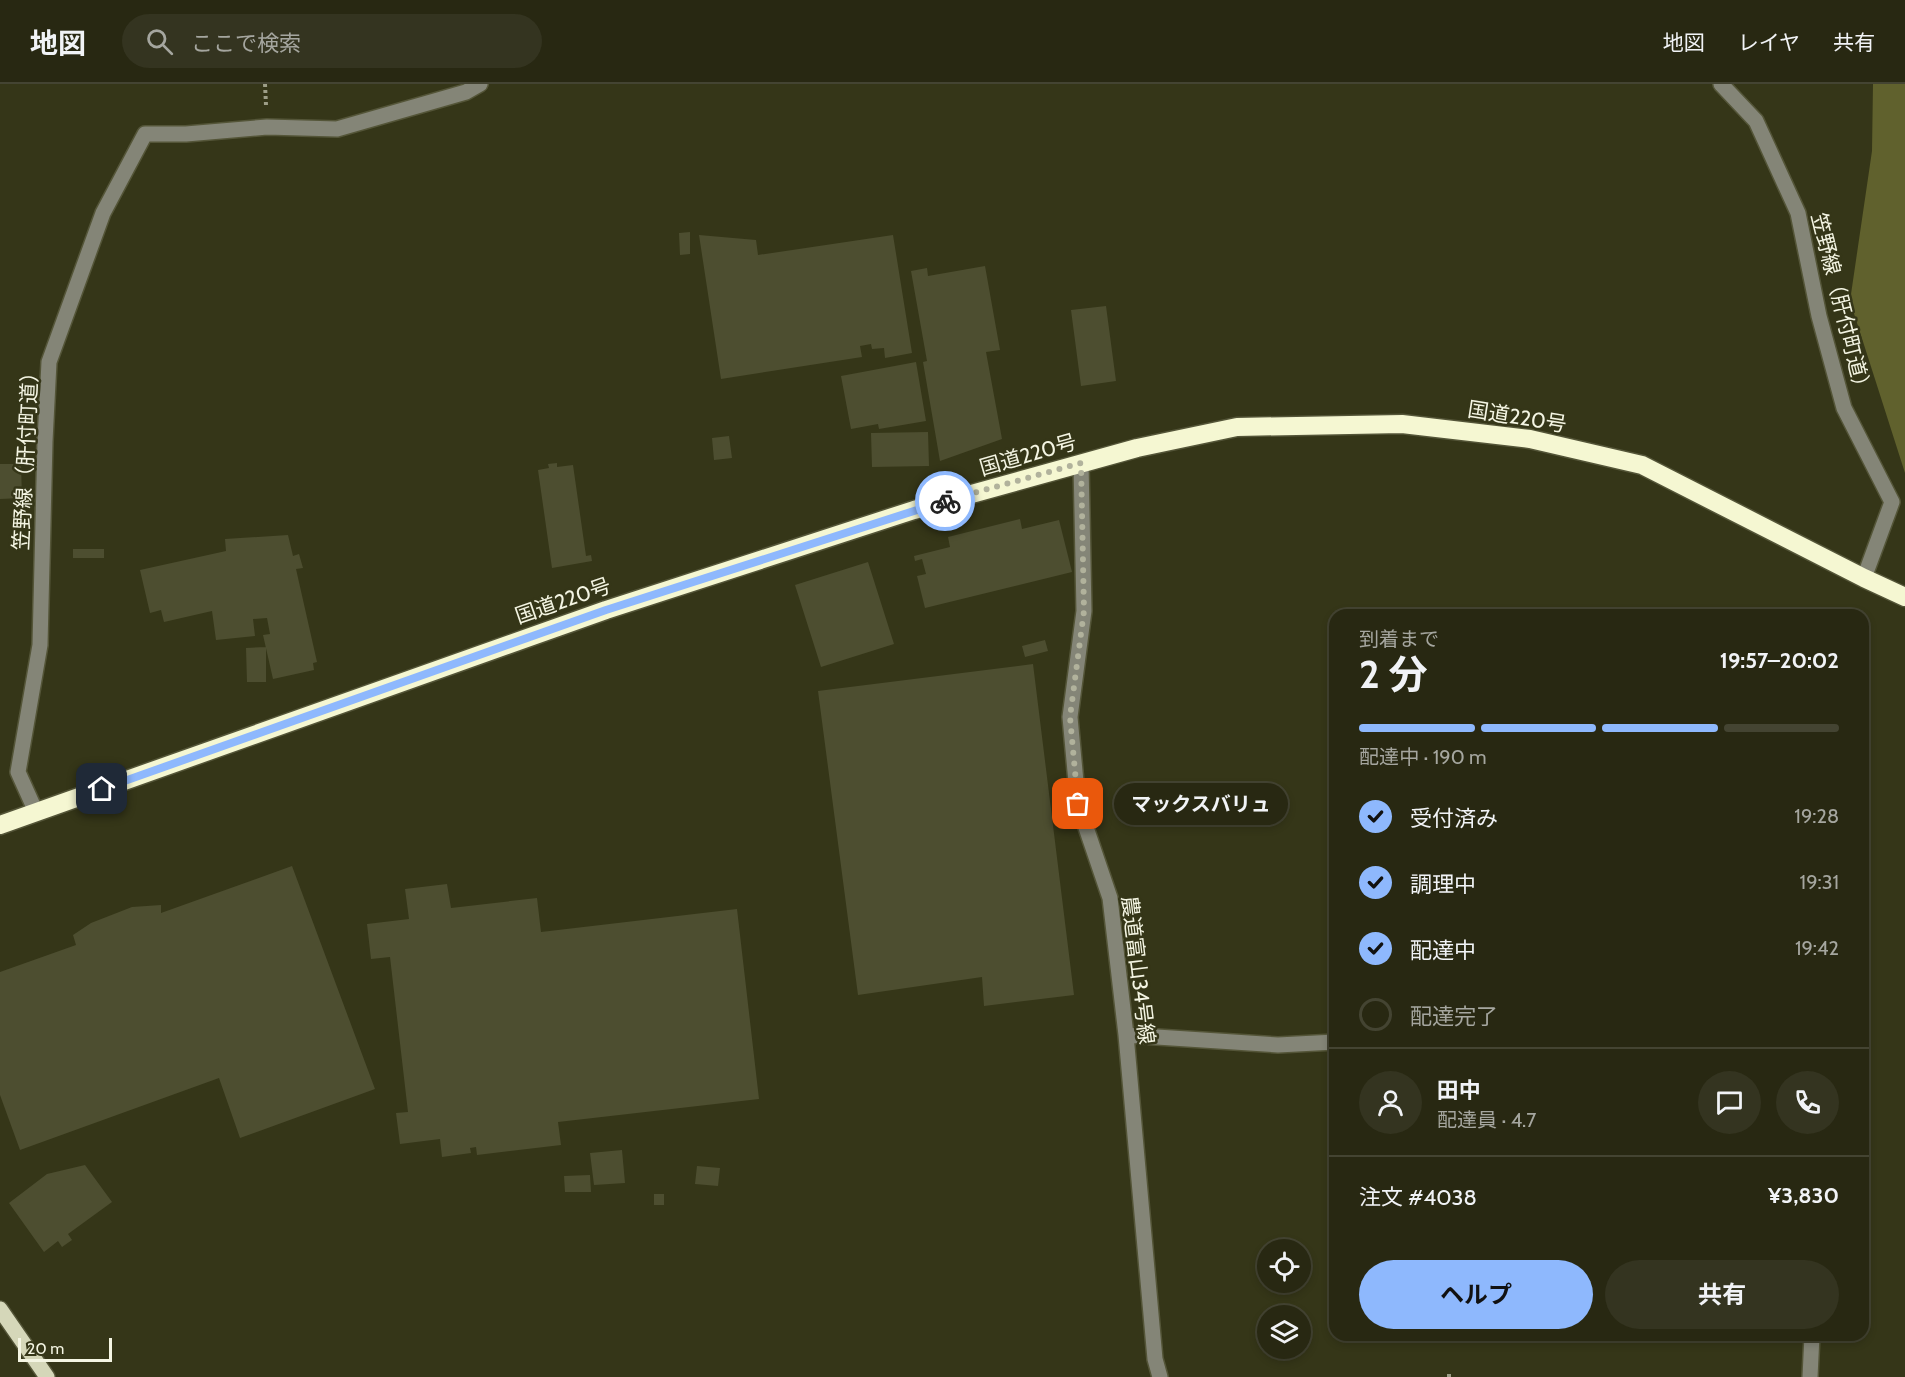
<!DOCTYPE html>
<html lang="ja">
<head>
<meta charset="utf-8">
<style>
	body { margin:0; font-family:Cabin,"Noto Sans JP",sans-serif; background:#343420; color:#f1f3f6; height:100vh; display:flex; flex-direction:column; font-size:22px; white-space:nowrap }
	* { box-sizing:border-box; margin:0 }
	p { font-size:20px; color:#a5a69f }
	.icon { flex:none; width:33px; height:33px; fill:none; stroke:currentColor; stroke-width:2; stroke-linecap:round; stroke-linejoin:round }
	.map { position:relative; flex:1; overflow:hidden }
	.side { position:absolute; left:1329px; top:525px; width:540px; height:732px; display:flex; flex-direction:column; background:#282812; border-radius:18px; box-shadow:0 3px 9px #0003,0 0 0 2px #444432 }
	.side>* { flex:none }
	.buttons { position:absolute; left:1257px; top:1155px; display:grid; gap:12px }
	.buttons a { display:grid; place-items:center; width:54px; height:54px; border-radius:50%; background:#282812; box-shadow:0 3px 9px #0003,0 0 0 2px #444432; font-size:30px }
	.scale { position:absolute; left:18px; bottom:15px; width:94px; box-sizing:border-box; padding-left:6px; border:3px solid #f4f5e3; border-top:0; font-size:16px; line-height:21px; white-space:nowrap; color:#f4f5e3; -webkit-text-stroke:4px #353618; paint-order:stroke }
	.pin { position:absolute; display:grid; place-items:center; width:51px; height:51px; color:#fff; margin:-26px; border-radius:12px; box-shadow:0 3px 9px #0006 }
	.courier { position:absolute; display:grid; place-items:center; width:60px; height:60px; margin:-30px; border:4px solid #8eb8fd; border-radius:50%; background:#fff; color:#222; box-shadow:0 2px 8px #0007 }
	.bubble { position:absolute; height:42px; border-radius:21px; background:#282812; box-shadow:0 3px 9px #0003,0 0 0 2px #444432; font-size:20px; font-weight:700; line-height:42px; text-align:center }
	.summary em { font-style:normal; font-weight:700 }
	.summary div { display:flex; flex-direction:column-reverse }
	.summary { display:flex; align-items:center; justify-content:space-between; height:102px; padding:0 30px }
	h1 { font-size:39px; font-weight:700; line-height:45px }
	.bar { display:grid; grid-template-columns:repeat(4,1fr); gap:9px 6px; align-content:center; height:72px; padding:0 30px }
	.bar i { height:8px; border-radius:4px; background:#444432 }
	.bar .on { background:#8eb8fd }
	.bar p { grid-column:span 4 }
	.line { display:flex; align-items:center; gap:15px; padding:0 30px; border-top:2px solid #444432 }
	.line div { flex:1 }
	.round { display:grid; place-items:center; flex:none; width:63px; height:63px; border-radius:32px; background:#343420 }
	ol { padding:0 30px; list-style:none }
	li { display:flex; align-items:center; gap:18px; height:66px }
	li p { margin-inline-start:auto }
	li .icon { padding:6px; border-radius:50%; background:#8eb8fd; color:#111; stroke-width:4 }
	li:last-child { color:#a5a69f }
	li i { width:33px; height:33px; border:3px solid #444432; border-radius:50% }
	.button { display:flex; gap:12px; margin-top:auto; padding:12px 30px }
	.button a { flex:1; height:69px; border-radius:36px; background:#8eb8fd; color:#111; font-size:24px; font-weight:700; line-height:69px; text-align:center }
	.button a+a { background:#343420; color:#f1f3f6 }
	header { display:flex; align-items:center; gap:36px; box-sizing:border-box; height:84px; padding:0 30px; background:#282812; border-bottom:2px solid #444432 }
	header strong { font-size:28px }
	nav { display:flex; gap:33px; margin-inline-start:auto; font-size:21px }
	.search { width:420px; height:54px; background:#343420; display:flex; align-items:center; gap:15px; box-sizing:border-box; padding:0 21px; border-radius:33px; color:#a5a69f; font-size:22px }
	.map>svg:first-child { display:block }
</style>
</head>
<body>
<header>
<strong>地図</strong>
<div class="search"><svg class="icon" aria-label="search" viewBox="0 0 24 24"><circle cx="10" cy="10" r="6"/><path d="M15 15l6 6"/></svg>ここで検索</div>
<nav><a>地図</a><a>レイヤ</a><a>共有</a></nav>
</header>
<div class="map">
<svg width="1905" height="1293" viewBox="0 0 1905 1293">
	<rect width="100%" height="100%" fill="#353618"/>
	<path fill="#60612d" d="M1873,0H1905V389L1850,217L1872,67Z"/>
	<path fill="#4d4e30" d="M690,148V170L680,171L679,149Z
		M699,151L756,156L758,171L893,151L912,269L885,274L884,264L872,265L871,260L860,262L862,273L721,295Z
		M985,182L1000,266L986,268L1002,355L940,377L923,278L927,277L911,187L927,184L928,192Z
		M1106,222L1116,297L1081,302L1071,226Z
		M916,278L926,337L879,345L878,340L851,345L841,292Z
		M928,348L929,382L872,383L871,349Z
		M729,352L732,374L714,376L712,354Z
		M557,379V383L573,381L586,472L591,471L592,477L552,484L538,386L549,384L548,380Z
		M0,380H21L22,414L0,415Z
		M1020,435L1022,445L1059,436L1072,488L925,524L917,492L926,490L922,475L915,477L914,472L950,463L948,453Z
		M288,451L293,472L299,470L303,484L296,485L317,578L313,579L314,586L273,595L263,551L270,550L267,534L253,535L255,552L216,556L212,527L164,538L161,526L150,529L140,486L226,467L225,455Z
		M73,465H104V474H73Z
		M868,478L894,560L821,583L795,501Z
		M1045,556L1048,567L1025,573L1022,562Z
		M266,563V598H247L246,564Z
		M1033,580L1074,911L984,922L982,893L858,911L818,607Z
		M292,782L375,1005L240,1054L219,994L20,1066L0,1011V888L76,861L73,851L91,839L132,823L161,821V829Z
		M447,800L451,824L537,814L541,848L737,825L759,1015L558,1038L561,1061L477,1071L476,1063L470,1064L471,1069L442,1073L440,1055L400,1060L396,1029L408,1028L390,873L371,875L367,840L409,835L405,805Z
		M622,1066L625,1099L594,1101L590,1069Z
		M85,1081L112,1118L68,1150L72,1156L62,1163L58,1157L44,1168L9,1119L47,1090Z
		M697,1082L720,1084L718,1102L695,1100Z
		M590,1091L591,1108H565L564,1092Z
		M654,1110H664V1121H654Z"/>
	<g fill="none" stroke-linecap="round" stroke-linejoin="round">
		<defs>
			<path id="minor" d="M1721,0L1756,37L1798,129L1819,232L1844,324L1892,418L1864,494
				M1081,379L1084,527L1070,633L1078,720L1110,814L1126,951L1155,1275L1160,1293
				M36,728L18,688L40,561L45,357L49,278L103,129L145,50H186L267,43L337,45L466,8L480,0
				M1126,951L1278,961L1335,958
				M1810,1293L1812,1251"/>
			<path id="major" d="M0,1225L47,1293"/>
			<path id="highway" d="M0,741L606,526L914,426L1137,364L1237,343L1402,340L1530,355L1642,381L1864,494L1905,513"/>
		</defs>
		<use href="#minor" stroke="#545538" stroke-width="18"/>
		<use href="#major" stroke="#545538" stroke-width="18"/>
		<use href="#highway" stroke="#545538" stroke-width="21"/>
		<path stroke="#9d9e87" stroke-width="4" stroke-dasharray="3 3" stroke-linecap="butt" d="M265,0L266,21
			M1449,1293V1287"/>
		<use href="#minor" stroke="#848577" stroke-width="15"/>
		<use href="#major" stroke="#d5d7b9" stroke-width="15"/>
		<use href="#highway" stroke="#f5f7d2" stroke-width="18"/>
	</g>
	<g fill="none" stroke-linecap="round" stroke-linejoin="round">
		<path stroke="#b1b29c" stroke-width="6" stroke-dasharray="0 10.8" d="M945,417L1081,379L1084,527L1070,633L1078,720"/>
		<path stroke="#8eb8fd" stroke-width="8" d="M102,705L606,526L945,417"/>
	</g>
	<g text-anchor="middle" stroke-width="5" stroke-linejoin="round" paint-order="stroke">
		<g font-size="21" fill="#f4f5e3" stroke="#353618">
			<text transform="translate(1841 221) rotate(76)" y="7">笠野線（肝付町道）</text>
			<text transform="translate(1517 333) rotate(9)" y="7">国道220号</text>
			<text transform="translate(1028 371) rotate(-16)" y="7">国道220号</text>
			<text transform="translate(26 372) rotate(-87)" y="7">笠野線（肝付町道）</text>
			<text transform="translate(563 517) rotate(-19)" y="7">国道220号</text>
			<text transform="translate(1138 886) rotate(83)" y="7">農道富山34号線</text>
		</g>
	</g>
</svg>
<div class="buttons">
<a><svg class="icon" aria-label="locate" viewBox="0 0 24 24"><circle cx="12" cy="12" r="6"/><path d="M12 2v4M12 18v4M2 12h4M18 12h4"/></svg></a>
<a><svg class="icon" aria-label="layers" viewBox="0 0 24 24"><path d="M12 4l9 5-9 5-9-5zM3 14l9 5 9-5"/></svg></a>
</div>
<div class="scale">20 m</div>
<div class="pin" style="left:1078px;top:720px;background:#ea580c"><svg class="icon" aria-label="bag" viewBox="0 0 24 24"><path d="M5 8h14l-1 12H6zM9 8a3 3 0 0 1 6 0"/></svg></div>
<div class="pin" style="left:102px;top:705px;background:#1f2937"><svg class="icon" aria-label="home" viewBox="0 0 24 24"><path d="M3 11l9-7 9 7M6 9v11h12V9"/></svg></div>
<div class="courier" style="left:945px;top:417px"><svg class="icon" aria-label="bike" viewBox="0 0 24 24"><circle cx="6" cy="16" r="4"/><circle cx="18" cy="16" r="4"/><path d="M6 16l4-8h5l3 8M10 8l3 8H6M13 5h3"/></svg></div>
<div class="bubble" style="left:1114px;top:699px;width:174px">マックスバリュ</div>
<section class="side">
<div class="summary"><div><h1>2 分</h1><p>到着まで</p></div><em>19:57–20:02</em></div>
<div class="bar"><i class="on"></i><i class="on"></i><i class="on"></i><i></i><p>配達中 · 190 m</p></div>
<ol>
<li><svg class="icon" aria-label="check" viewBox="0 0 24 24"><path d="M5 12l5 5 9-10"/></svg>受付済み<p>19:28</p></li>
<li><svg class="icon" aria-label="check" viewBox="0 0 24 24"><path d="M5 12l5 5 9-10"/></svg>調理中<p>19:31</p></li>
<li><svg class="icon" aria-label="check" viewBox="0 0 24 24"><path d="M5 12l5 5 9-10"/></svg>配達中<p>19:42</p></li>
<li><i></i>配達完了</li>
</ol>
<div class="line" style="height:108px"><a class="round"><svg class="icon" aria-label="person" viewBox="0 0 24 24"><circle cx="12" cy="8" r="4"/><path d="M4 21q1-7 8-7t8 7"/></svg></a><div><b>田中</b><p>配達員 · 4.7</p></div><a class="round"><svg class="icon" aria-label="chat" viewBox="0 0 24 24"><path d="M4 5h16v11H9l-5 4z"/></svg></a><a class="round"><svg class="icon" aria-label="phone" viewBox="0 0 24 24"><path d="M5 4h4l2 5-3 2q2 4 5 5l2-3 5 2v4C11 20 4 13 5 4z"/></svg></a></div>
<div class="line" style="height:78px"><div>注文 #4038</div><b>¥3,830</b></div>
<div class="button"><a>ヘルプ</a><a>共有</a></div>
</section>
</div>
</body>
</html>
